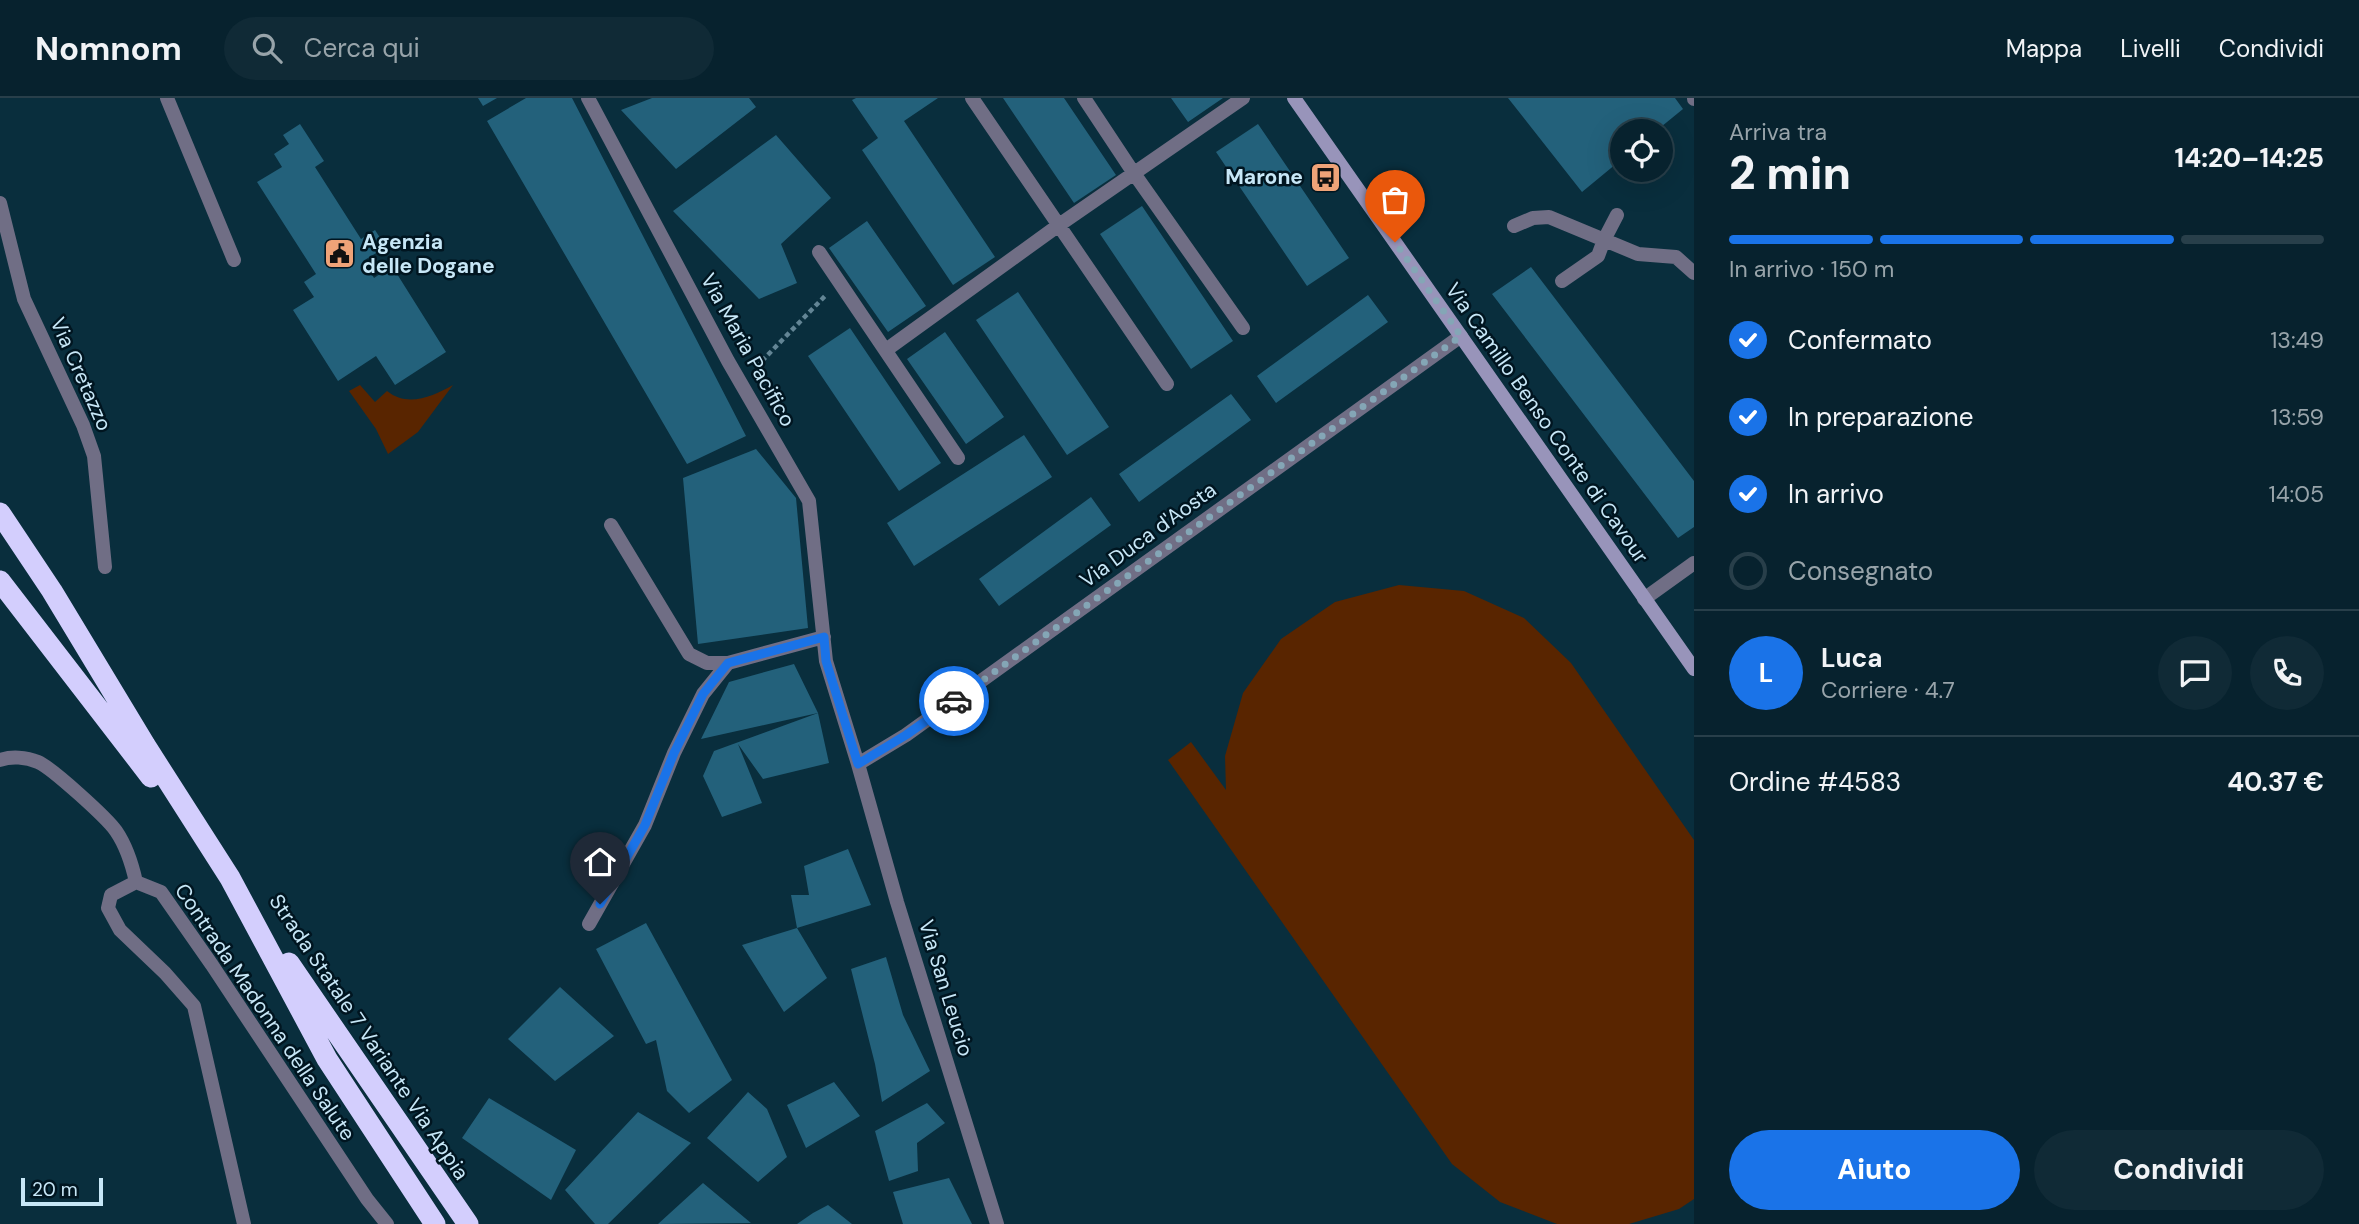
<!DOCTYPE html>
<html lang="it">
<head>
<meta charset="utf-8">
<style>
	body { margin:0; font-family:"DM Sans",sans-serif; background:#102a36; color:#f1f3f6; height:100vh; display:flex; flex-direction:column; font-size:26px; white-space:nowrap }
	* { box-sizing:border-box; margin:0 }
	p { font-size:23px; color:#98a4aa }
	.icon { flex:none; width:38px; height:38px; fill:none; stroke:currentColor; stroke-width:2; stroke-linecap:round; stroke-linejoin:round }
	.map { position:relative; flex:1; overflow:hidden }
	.sheet { display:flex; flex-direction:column; background:#07222e; width:665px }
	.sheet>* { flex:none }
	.fabs { position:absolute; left:1610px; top:21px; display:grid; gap:14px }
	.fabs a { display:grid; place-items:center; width:63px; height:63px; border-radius:50%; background:#07222e; box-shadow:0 7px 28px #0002,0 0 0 2px #283f4a; font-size:35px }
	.scale { position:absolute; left:21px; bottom:18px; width:82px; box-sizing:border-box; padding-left:7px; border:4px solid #c7e7f7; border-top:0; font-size:19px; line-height:24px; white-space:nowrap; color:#c7e7f7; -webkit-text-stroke:5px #001520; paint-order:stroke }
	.pin { position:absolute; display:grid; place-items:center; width:60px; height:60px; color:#fff; margin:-72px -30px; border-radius:50% 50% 50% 0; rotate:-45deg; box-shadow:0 0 7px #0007 }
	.pin .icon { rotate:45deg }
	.courier { position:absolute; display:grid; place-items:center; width:70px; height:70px; margin:-35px; border:5px solid #1a73e8; border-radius:50%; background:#fff; color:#222; box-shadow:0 2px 9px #0007 }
	.head em { font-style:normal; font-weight:800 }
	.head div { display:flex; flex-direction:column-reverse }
	.head { display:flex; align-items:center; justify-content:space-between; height:119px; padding:0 35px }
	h1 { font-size:46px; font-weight:800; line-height:52px }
	.bar { display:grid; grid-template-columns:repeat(4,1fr); gap:10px 7px; align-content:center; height:84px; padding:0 35px }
	.bar i { height:9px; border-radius:5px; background:#283f4a }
	.bar .selected { background:#1a73e8 }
	.bar p { grid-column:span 4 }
	.line { display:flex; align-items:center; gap:18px; padding:0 35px; border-top:2px solid #283f4a }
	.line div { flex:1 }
	.round { display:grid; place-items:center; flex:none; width:74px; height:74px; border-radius:37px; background:#102a36 }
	ol { padding:0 35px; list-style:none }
	li { display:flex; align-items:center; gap:21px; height:77px }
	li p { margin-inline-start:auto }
	li .icon { padding:7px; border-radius:50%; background:#1a73e8; color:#fff; stroke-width:4 }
	li:last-child { color:#98a4aa }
	li i { width:38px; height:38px; border:4px solid #283f4a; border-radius:50% }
	.action { display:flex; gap:14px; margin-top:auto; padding:14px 35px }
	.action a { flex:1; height:80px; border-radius:42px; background:#1a73e8; color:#fff; font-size:28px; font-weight:800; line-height:80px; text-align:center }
	.action a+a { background:#102a36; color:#f1f3f6 }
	header { display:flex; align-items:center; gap:42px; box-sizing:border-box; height:98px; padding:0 35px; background:#07222e; border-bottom:2px solid #283f4a }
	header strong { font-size:33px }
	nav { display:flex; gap:38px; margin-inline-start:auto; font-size:24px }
	.search { width:490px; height:63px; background:#102a36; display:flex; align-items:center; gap:18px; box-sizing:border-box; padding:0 24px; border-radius:38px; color:#98a4aa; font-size:26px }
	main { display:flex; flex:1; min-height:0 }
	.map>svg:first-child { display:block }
</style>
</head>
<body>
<header>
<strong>Nomnom</strong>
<div class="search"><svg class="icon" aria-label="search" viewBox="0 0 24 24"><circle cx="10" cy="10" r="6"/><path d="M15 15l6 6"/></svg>Cerca qui</div>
<nav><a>Mappa</a><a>Livelli</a><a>Condividi</a></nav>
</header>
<main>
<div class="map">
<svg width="1694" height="1126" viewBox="0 0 1694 1126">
	<rect width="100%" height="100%" fill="#092e3d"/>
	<path fill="#592500" d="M360,287L375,304L387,293C408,310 433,298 453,287L418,334L388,356L376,331L349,293Z
		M1399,487L1464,493L1524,520L1571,565L1694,742V1101L1679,1111L1629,1126H1557L1500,1104L1452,1066L1168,662L1191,644L1226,692L1225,658L1243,595L1281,541L1335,504Z"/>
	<path fill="#23617b" d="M478,0H497L483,8Z
		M526,0H572L746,338L687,366L487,23Z
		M652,0H749L756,9L676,71L621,12Z
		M856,0H938L904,23L995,159L953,187L862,52L878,40L852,2Z
		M1003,0H1064L1116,77L1074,105Z
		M1171,0H1223L1188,24Z
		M1508,0H1675L1683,11L1656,33H1622V61L1582,94Z
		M300,26L324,63L315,69L361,141L375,132L386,149L363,163L374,180L392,168L446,254L395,287L376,258L338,283L293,212L314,199L304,184L316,176L257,84L282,69L274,56L289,46L283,37Z
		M1258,26L1349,160L1307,188L1216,54Z
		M776,37L831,100L781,146L797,185L759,201L673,113Z
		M1142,108L1233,243L1191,271L1100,136Z
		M867,123L926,208L888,234L829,150Z
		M1531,169L1694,383V429L1678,440L1492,196Z
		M1018,194L1109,329L1067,357L976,222Z
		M1368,197L1388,224L1276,305L1257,278Z
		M850,230L941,365L899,393L808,258Z
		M945,234L1004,319L966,346L907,261Z
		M1231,296L1251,322L1139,404L1119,376Z
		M1024,337L1052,379L914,468L887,425Z
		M756,351L796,400L808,530L698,546L683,380Z
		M1091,399L1111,427L999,508L979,481Z
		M794,566L818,615L701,641L729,584Z
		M818,615L829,665L763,681L738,646L762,705L722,719L703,678L714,653Z
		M848,751L871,807L797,830L791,797H809L804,768Z
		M646,825L732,982L689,1015L667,993L656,942L646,946L596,851Z
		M797,830L827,880L784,914L742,847Z
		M886,859L903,917L930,973L882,1004L875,966L851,871Z
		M560,889L614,938L555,983L508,941Z
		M834,984L860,1018L806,1050L787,1007Z
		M748,994L767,1011L787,1059L758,1084L707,1040Z
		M489,1000L576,1052L551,1102L462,1040Z
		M927,1005L945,1025L917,1045L918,1073L889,1083L875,1033Z
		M638,1014L691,1045L608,1126H595L565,1092Z
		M949,1080L972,1126H903L893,1094Z
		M703,1085L751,1125L658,1126Z
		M828,1107L852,1126H797L813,1115Z"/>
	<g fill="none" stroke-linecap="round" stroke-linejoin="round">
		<path stroke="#638595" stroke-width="4.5" stroke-dasharray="5 3.5" stroke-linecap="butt" d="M756,269L825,198"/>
		<path stroke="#706e85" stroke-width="14" d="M167,0L234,162
			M588,0L728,263L809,403L826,563L858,666L897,804L997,1126
			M972,0L1167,286
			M1084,0L1133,74L1243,230
			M1694,0V1
			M0,105L24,201L83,327L94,358L105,469
			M1514,128L1533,120L1549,119L1638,156L1676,159L1694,175
			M819,154L958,360
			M1562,183L1598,158L1604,142L1617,117
			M886,252L1059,127L1243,0
			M611,427L689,556L707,565H728L824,539
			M1644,501L1694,465
			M0,662C11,658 26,659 38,664C52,670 107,720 116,733C127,749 132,766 136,784
			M858,666L906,637L1461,238
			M589,826L645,727L674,655L703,596L728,565
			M244,1126L194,908L165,875L120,832L108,810L111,797L136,784L161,794L212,867L367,1101L387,1126"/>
		<path stroke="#9894ba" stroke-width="14" d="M1294,0L1694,571"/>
		<path stroke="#d3cefd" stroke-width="21" d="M0,415L52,493L145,647L230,780L327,961L435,1126
			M0,483L151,679
			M289,865L468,1126"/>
	</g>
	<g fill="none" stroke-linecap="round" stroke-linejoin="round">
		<path stroke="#84a6b6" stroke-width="7" stroke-dasharray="0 12.6" d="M954,603L1461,238L1395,144"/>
		<path stroke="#1a73e8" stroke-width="9" d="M600,806L645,727L674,655L703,596L728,565L824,539L826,563L858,666L906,637L954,603"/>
	</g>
	<defs>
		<symbol id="bus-square" viewBox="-11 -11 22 22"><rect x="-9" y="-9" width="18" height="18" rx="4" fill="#efa378" stroke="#001520"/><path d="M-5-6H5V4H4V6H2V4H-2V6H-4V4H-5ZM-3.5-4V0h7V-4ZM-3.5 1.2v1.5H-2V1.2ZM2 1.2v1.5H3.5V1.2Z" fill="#111"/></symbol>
		<symbol id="civic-square" viewBox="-11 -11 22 22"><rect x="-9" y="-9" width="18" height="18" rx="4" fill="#efa378" stroke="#001520"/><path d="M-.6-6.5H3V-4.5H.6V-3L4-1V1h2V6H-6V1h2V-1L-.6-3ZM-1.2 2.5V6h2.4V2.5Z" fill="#111"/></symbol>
	</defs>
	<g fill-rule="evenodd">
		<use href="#bus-square" x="1308" y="62" width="35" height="35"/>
		<use href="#civic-square" x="322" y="138" width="35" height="35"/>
	</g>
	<g text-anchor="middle" stroke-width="5" stroke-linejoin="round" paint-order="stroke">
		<g font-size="21" font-weight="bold" fill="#c7e7f7" stroke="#001520" text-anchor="end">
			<text x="1303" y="86">Marone</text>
			<text x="362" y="151" text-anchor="start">Agenzia<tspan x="362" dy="24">delle Dogane</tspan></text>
		</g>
		<g font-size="21" fill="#c7e7f7" stroke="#001520">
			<text transform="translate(748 252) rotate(61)" y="7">Via Maria Pacifico</text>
			<text transform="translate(81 276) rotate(66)" y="7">Via Cretazzo</text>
			<text transform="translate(1547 325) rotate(55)" y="7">Via Camillo Benso Conte di Cavour</text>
			<text transform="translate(1148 437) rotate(-36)" y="7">Via Duca d'Aosta</text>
			<text transform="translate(946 890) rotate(73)" y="7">Via San Leucio</text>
			<text transform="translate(265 914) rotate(56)" y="7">Contrada Madonna della Salute</text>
			<text transform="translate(369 939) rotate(56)" y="7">Strada Statale 7 Variante Via Appia</text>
		</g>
	</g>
</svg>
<div class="fabs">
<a><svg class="icon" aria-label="locate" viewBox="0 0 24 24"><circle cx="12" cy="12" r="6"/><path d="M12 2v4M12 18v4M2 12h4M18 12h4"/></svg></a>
</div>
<div class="scale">20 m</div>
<div class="pin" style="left:1395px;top:144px;background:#ea580c"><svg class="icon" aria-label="bag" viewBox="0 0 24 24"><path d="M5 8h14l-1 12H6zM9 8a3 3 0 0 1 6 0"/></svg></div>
<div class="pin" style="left:600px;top:806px;background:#1f2937"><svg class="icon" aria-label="home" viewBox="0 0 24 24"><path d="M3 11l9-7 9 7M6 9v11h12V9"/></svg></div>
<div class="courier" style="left:954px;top:603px"><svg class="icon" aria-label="car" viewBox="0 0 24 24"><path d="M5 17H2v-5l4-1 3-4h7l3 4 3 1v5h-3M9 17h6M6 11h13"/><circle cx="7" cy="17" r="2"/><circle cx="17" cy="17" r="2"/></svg></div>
</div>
<section class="sheet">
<div class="head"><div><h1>2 min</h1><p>Arriva tra</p></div><em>14:20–14:25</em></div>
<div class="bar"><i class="selected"></i><i class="selected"></i><i class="selected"></i><i></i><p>In arrivo · 150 m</p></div>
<ol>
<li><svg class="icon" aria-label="check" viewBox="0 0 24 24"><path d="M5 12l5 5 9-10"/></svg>Confermato<p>13:49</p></li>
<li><svg class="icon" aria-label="check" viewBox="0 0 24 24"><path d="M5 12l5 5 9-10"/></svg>In preparazione<p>13:59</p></li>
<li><svg class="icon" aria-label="check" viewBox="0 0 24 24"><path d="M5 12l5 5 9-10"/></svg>In arrivo<p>14:05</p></li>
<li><i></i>Consegnato</li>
</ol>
<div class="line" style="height:126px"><b class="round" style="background:#1a73e8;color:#fff">L</b><div><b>Luca</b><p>Corriere · 4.7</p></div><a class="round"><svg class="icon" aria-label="chat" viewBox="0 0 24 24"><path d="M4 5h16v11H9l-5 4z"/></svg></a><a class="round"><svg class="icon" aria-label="phone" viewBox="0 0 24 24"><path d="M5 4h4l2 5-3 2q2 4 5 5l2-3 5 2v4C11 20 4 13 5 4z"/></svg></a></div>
<div class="line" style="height:91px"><div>Ordine #4583</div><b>40.37 €</b></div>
<div class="action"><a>Aiuto</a><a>Condividi</a></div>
</section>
</main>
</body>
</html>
